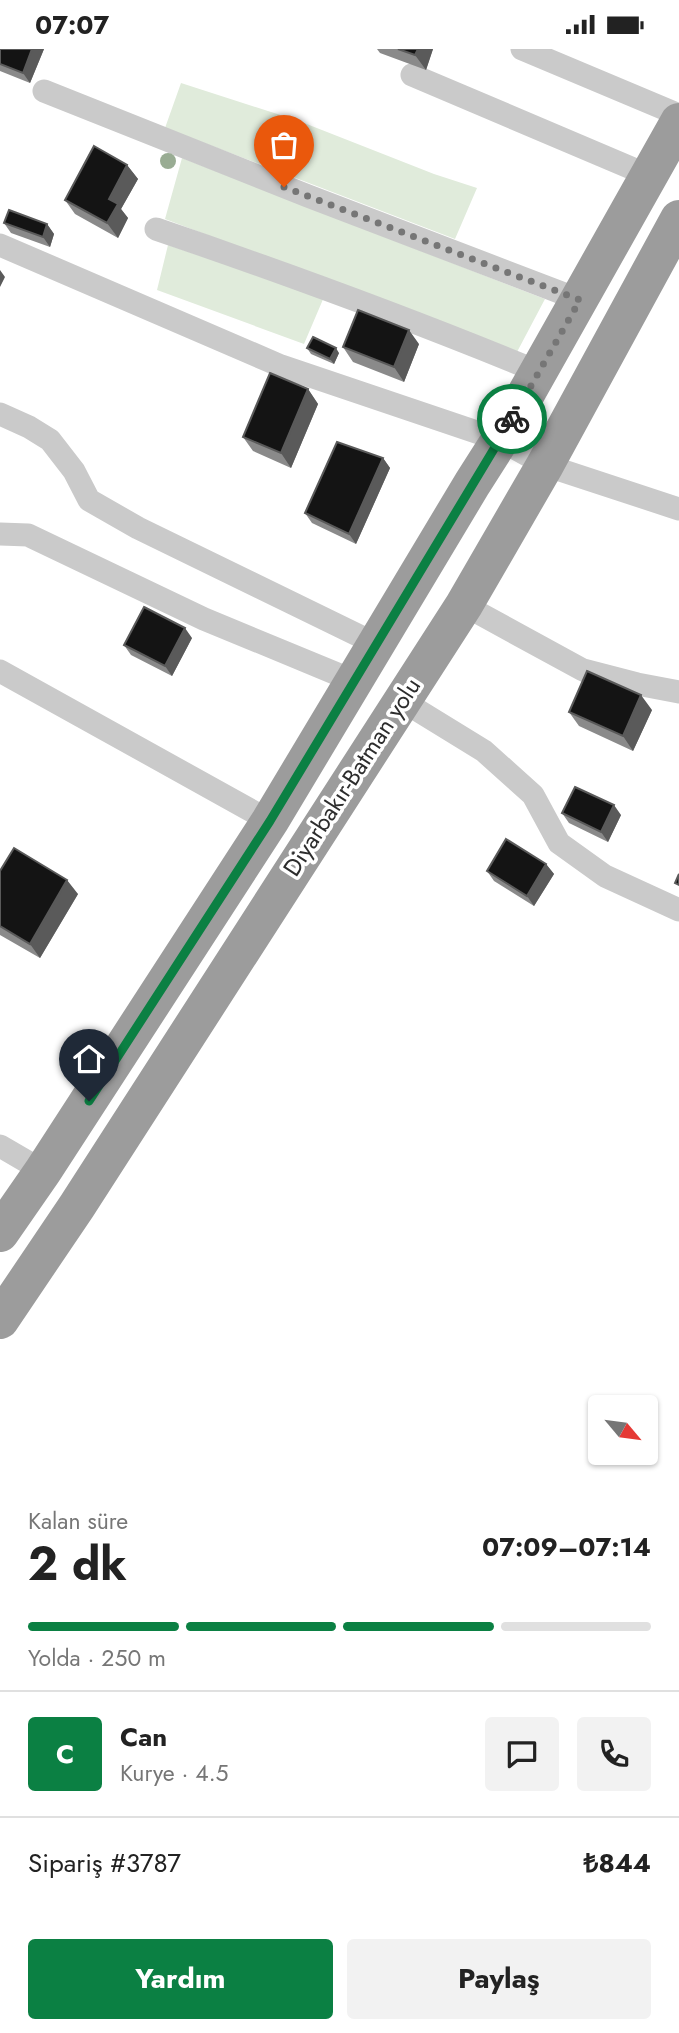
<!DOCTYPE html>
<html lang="tr">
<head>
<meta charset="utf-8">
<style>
	body { margin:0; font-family:Jost,sans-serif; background:#f2f2f2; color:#222; height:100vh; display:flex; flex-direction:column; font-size:26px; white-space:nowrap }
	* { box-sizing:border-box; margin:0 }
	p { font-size:23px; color:#767676 }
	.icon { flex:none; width:38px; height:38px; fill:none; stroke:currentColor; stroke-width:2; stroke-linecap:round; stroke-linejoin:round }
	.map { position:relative; height:1438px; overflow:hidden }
	.panel { display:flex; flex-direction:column; background:#fff; flex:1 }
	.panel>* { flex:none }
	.needle { width:46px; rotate:119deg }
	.tools { position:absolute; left:588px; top:1346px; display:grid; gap:14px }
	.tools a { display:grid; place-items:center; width:70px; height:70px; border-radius:7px; background:#fff; box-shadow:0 2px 5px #0004; font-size:35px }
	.pin { position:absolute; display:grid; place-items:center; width:60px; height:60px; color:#fff; margin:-72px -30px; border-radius:50% 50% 50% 0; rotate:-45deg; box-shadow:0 0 7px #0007 }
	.pin .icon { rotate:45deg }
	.courier { position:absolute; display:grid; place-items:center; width:70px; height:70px; margin:-35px; border:5px solid #0b8043; border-radius:50%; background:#fff; color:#222; box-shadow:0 2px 9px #0007 }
	.summary em { font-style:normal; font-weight:700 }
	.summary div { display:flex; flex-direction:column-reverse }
	.summary { display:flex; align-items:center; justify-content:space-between; height:119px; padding:0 28px }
	h1 { font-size:46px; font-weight:700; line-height:52px }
	.bar { display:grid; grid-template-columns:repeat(4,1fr); gap:10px 7px; align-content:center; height:84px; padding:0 28px }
	.bar i { height:9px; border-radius:5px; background:#e0e0e0 }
	.bar .current { background:#0b8043 }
	.bar p { grid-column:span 4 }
	.line { display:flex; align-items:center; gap:18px; padding:0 28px; border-top:2px solid #e0e0e0 }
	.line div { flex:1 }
	.round { display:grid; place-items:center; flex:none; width:74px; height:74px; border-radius:7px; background:#f2f2f2 }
	.button { display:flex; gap:14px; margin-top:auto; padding:14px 28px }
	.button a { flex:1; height:80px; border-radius:7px; background:#0b8043; color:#fff; font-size:28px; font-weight:700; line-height:80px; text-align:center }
	.button a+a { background:#f2f2f2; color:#222 }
	.status { display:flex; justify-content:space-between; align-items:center; height:49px; padding:0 35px; background:#fff; direction:ltr }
	.status svg { height:19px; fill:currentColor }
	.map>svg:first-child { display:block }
</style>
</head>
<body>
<div class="status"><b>07:07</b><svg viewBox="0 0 49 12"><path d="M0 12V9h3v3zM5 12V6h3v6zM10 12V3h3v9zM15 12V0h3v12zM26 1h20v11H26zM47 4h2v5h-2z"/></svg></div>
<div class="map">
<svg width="679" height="1438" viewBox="0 0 679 1438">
	<rect width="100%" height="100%" fill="#fff"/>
	<path fill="#e0ebdb" d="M181,34L299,72L434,125L477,139L455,190L165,79Z
		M182,109L545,250L517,303L165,170Z
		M168,196L324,248L304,295L157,241Z"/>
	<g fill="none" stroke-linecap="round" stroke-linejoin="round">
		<path stroke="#cacaca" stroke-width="23" d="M522,0L679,66
			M412,26L650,127
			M44,42L308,147L580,251
			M156,180C285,224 413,271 539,323
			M0,196L281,317L500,391L545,416L679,460
			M0,365L29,378L50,391L74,422L89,451L138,479L376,595
			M0,485L28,486L204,570L354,632
			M464,556L583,621L637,635L679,643
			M0,622L270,772
			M401,651L484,702L533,746L559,794L605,827L679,861
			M0,1097L43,1122"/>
		<path stroke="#9c9c9c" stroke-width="38" d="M0,1184L43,1122L270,772L472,435L500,391L679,73
			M0,1271L77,1157L464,556L545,416L679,170"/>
	</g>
	<circle fill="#99ac93" cx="168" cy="112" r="8"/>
	<path fill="#8a8a8a" d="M0,0H44L30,34L0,22Z
		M377,0H433L426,21L380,4Z
		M127,116L138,130L121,160L128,169L118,189L75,165L65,151Z
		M4,174L47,175L54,185L50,198L11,184Z
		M419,295L404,333L353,313L343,298Z
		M307,299L339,304L334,315L311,305Z
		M308,340L318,355L291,419L253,402L243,388Z
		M383,409L390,419L356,495L312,474L305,464Z
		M192,589L172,627L131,606L124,596Z
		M652,661L633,702L579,677L569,663Z
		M562,764L621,766L608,793L569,774Z
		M546,815L554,825L534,857L494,832L487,822Z
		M0,822L78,845L40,909L0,886Z"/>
	<path fill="#5a5a5a" d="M32,0H44L30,34L23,24Z
		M418,0H433L426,21L415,6Z
		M127,116L138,130L121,160L128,169L118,189L107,174L109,150Z
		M47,175L54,185L50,198L43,188Z
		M0,221L5,228L0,238Z
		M409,281L419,295L404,333L394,318Z
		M336,299L339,304L334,315L330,310Z
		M308,340L318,355L291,419L281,404Z
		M383,409L390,419L356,495L349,485Z
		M185,579L192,589L172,627L165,617Z
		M641,646L652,661L633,702L623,687Z
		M614,756L621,766L608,793L601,783Z
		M546,815L554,825L534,857L527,847Z
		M67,831L78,845L40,909L30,895Z"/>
	<path fill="#141414" stroke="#5a5a5a" stroke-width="2" d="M0,0H32L23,24L0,15Z
		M398,0H418L415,6Z
		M94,97L127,116L109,150L118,155L107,174L65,151Z
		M9,161L47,175L43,188L4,174Z
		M358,261L409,281L394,318L343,298Z
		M313,288L336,299L330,310L307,299Z
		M270,324L308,340L281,404L243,388Z
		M337,393L383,409L349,485L305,464Z
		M144,558L185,579L165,617L124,596Z
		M587,622L641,646L623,687L569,663Z
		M575,738L614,756L601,783L562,764Z
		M506,790L546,815L527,847L487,822Z
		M14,799L67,831L30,895L0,877V822Z
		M679,825V836L675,834Z"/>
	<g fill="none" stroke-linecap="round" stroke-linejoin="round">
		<path stroke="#767676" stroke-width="7" stroke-dasharray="0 12.6" d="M284,138L580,251L512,370"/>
		<path stroke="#0b8043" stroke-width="9" d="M89,1052L270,772L512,370"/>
	</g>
	<g text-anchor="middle" stroke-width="7" stroke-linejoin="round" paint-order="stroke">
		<g font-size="24" fill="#2d2d2d" stroke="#fff">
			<text transform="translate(352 728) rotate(-57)" y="8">Diyarbakır-Batman yolu</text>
		</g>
	</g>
</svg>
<div class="tools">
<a><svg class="needle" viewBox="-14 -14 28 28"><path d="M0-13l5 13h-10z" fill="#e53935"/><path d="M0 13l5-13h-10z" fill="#767676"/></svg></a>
</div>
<div class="pin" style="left:284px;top:138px;background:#ea580c"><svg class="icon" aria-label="bag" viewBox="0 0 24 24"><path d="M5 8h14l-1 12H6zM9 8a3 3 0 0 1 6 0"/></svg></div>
<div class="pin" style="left:89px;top:1052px;background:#1f2937"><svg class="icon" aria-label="home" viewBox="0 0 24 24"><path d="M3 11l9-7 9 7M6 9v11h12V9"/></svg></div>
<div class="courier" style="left:512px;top:370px"><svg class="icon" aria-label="bike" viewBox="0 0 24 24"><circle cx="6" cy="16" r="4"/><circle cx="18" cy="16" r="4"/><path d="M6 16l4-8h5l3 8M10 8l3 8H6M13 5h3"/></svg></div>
</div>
<section class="panel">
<div class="summary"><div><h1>2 dk</h1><p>Kalan süre</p></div><em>07:09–07:14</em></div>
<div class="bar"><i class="current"></i><i class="current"></i><i class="current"></i><i></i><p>Yolda · 250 m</p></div>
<div class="line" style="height:126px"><b class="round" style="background:#0b8043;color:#fff">C</b><div><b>Can</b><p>Kurye · 4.5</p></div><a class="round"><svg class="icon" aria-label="chat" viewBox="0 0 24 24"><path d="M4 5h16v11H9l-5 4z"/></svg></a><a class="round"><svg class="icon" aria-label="phone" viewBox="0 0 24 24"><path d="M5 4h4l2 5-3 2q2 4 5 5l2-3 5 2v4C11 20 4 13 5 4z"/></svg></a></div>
<div class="line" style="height:91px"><div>Sipariş #3787</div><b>₺844</b></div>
<div class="button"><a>Yardım</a><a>Paylaş</a></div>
</section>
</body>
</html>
